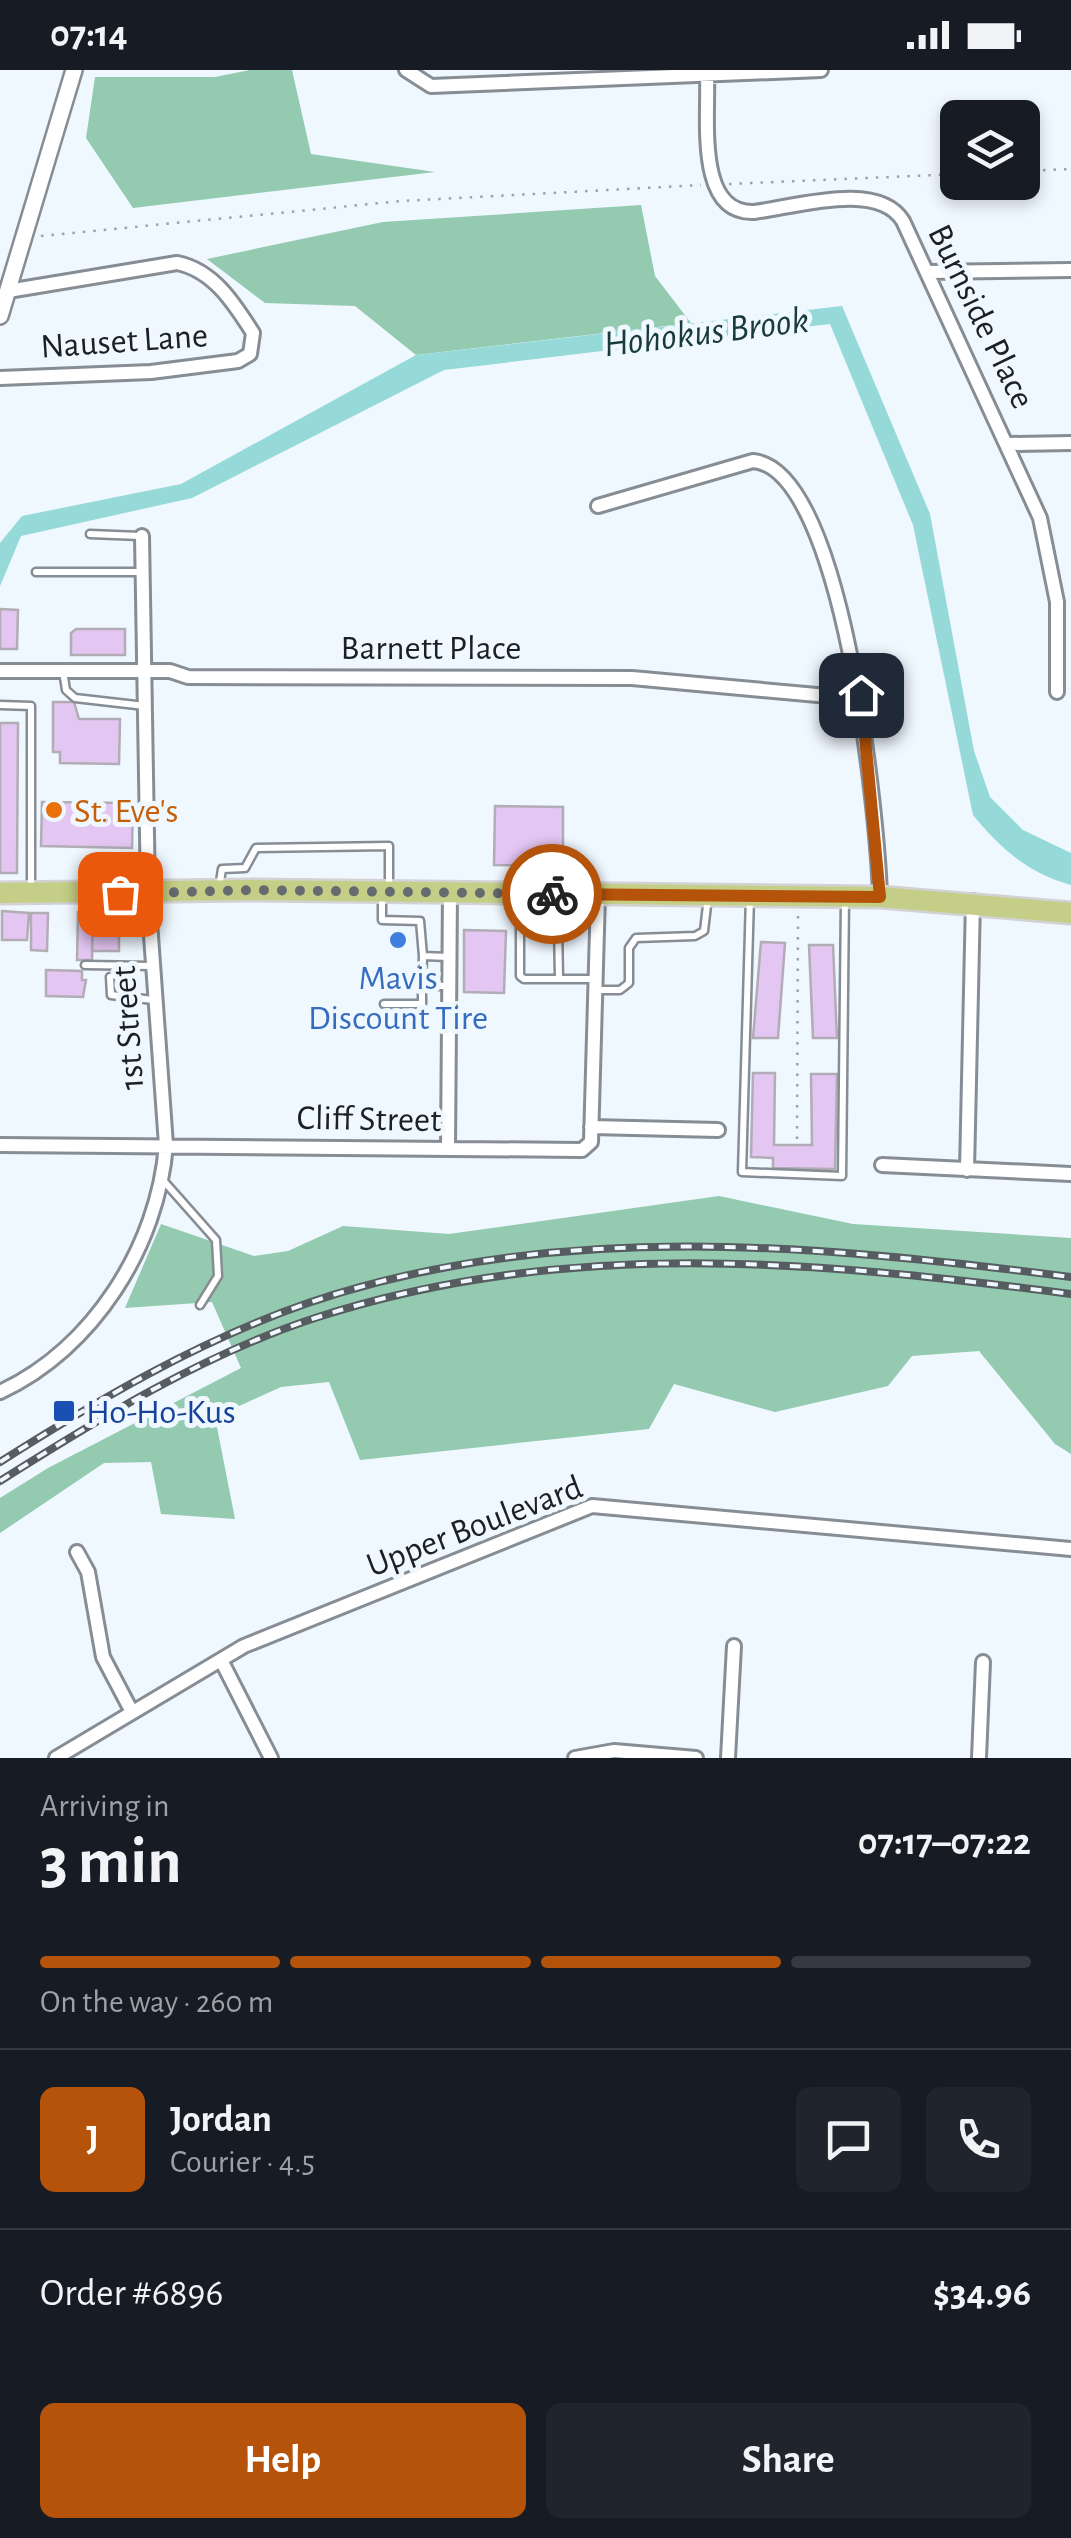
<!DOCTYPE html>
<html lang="en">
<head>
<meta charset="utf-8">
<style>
	body { margin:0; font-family:"Alegreya Sans",sans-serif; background:#20242c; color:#f1f3f6; height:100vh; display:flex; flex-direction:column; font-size:38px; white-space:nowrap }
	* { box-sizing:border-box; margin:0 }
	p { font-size:32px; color:#9ea1a6 }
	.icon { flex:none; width:55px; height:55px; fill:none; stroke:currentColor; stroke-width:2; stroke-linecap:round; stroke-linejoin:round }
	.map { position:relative; height:1688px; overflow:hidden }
	.side { display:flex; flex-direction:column; background:#171b24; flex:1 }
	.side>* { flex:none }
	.buttons { position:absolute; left:940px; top:30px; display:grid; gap:20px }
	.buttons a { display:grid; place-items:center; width:100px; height:100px; border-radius:15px; background:#171b24; box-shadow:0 5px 15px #0003; font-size:50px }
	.pin { position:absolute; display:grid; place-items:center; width:85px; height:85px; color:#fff; margin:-42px; border-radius:20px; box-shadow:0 5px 15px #0006 }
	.courier { position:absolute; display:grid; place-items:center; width:100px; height:100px; margin:-50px; border:8px solid #b45309; border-radius:50%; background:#fff; color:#222; box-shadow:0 2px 12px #0007 }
	.head em { font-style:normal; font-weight:700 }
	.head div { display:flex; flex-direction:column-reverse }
	.head { display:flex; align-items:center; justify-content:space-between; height:170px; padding:0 40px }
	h1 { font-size:65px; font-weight:700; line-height:75px }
	.bar { display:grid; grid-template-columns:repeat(4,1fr); gap:15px 10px; align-content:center; height:120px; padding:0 40px }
	.bar i { height:12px; border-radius:8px; background:#363941 }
	.bar .selected { background:#b45309 }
	.bar p { grid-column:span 4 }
	.line { display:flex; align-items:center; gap:25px; padding:0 40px; border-top:2px solid #363941 }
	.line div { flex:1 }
	.round { display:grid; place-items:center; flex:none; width:105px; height:105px; border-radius:15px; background:#20242c }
	.action { display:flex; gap:20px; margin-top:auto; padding:20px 40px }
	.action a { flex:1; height:115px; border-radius:15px; background:#b45309; color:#fff; font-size:40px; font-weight:700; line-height:115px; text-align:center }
	.action a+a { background:#20242c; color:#f1f3f6 }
	.status { display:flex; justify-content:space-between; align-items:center; height:70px; padding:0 50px; background:#171b24; direction:ltr }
	.status svg { height:28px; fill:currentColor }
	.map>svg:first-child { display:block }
</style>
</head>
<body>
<div class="status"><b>07:14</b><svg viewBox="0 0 49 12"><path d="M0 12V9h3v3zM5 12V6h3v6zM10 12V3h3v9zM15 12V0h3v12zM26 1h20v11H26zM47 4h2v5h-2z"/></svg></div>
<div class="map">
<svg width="1071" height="1688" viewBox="0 0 1071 1688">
	<rect width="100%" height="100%" fill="#eff7ff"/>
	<path fill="#93cab0" d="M250,0H292L311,84L435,102L133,138L86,68L95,7H215Z
		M641,135L655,206L691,253L416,285L355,236L265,233L207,189L383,152Z
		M719,1126L853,1154L1071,1168V1384L1055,1374L979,1281L912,1286L888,1316L775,1342L674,1314L649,1359L360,1390L329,1312L281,1317L215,1347L235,1449L161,1444L151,1392L104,1393L0,1463V1428L48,1398L241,1298L212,1232L125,1238L161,1154L254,1186L288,1181L343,1156L449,1164Z"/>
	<path fill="#95d9d9" d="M842,236L930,444L974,681L990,727L1023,760L1071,783V815C1028,803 1001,779 973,745L913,455L830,254L444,300L192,428L21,466L0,516V473L22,446L181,414L416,285Z"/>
	<path fill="#e4c6f2" stroke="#b2acb5" stroke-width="2.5" d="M0,539L18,540L17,579H0Z
		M76,559H125V585H71V563Z
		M53,632H74L79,649H120L119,694L60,693V682H53Z
		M0,653H18L17,803H0Z
		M42,732L133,733L132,778L41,776Z
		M495,736L563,737V778H552V796L494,795Z
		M2,841L29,843L27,870H2Z
		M78,842L93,843L92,890H77Z
		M31,843H48L47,881L31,880Z
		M93,843H119V881H92Z
		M464,860L506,861L504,923L464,922Z
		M761,872L785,873L778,968H753Z
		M809,875H833L837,968H813Z
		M46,900L82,901V910H86L83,927L46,926Z
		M753,1003H775L774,1075H812L811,1004H837L835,1099L773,1098V1088L751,1087Z"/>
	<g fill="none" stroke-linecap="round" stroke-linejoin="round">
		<defs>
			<path id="service" d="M90,464L140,466
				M36,502H141
				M63,601L66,620L75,628L145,636
				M0,635L31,636V817
				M219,818L222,799L245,798L256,778L389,776V820
				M382,825V850L420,851L423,886
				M750,827L742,1102L842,1106L845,828
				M85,895L151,896
				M110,907L111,925L153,930
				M559,908L558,856L524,853L520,856V906L524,909H594
				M448,916H422L423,886L449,887
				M595,920H620L629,913V878L636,868L695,866L704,861L708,827
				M384,934H422V916
				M162,1109L216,1170L218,1206L200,1235"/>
			<path id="minor" d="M406,0L431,16L821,0
				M707,5C709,47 695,144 754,142C795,137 878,110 903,151L1040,448L1057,532V622
				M927,202L1071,200
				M0,308L151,302L238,291L250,284L253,263C234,233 213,200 177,193L8,221
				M1009,374L1071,373
				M598,436L753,391C844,399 878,751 880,827
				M0,601H170L188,607L632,608L861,629
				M591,1057L718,1060
				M0,1075L582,1080L591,1072L598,825
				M448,1079L450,822
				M882,1095L1071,1104
				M967,1100L973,831
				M0,1322C93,1279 158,1176 166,1075L148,824L142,466
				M77,1482L88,1502L103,1587L132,1642
				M221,1590L271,1688
				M56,1688L244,1576L592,1436L1071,1479
				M575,1688L614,1681L696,1688
				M728,1688L734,1576
				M979,1688L983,1592"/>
			<path id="tertiary" d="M0,246L74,0"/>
			<path id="primary" d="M0,823L252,820L880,827L1071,843"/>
		</defs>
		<use href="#service" stroke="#868d94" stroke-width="11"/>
		<use href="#minor" stroke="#868d94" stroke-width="18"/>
		<use href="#tertiary" stroke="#868d94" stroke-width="20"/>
		<use href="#primary" stroke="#d2d2d3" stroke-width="25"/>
		<path stroke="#9ca2a8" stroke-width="2.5" stroke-dasharray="2.5 8" stroke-linecap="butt" d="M1022,101L1071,99
			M729,114L958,104
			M41,166L402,131L701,115
			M797,1069L798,846"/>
		<use href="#service" stroke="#fff" stroke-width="6"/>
		<use href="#minor" stroke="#fff" stroke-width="12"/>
		<use href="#tertiary" stroke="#fff" stroke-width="15"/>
		<use href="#primary" stroke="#c5ce86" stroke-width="20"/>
		<defs>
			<path id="rail" d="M0,1392C98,1330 198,1271 308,1233C555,1149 817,1175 1071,1207
				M0,1411C100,1348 202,1285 315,1248C564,1167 816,1191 1071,1224"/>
		</defs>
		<use href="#rail" stroke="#575c60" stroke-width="8"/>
		<use href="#rail" stroke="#eff7ff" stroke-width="4" stroke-dasharray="11" stroke-linecap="butt"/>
	</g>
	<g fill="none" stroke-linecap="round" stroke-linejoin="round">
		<path stroke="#666b70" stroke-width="10" stroke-dasharray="0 18" d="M120,824L252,820L552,824"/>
		<path stroke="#b45309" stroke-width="12" d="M552,824L880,827L861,625"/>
	</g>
	<circle fill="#e8710a" stroke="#eff7ff" stroke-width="4" cx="54" cy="740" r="10"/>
	<circle fill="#3f7fe0" stroke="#eff7ff" stroke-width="4" cx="398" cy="870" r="10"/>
	<rect fill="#1a4fb4" stroke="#eff7ff" stroke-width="4" x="52" y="1329" width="24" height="24" rx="5"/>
	<g text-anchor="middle" stroke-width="10" stroke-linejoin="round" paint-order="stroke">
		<g font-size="35" fill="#1d2023" stroke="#eff7ff">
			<text transform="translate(982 246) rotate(64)" y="12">Burnside Place</text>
			<text transform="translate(124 270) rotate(-4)" y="12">Nauset Lane</text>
			<text x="431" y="589">Barnett Place</text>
			<text transform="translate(127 958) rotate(-94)" y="12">1st Street</text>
			<text transform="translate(369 1048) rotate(1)" y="12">Cliff Street</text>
			<text transform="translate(474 1455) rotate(-21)" y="12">Upper Boulevard</text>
		</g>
		<g font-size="35" fill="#c56008" stroke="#eff7ff" text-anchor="start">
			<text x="74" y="752">St. Eve's</text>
		</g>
		<g font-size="35" fill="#366cbe" stroke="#eff7ff">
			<text x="398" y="919">Mavis<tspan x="398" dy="40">Discount Tire</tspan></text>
		</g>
		<g font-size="35" fill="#164399" stroke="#eff7ff" text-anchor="start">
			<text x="86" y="1353">Ho-Ho-Kus</text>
		</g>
		<g font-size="38" font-style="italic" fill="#193a3b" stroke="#eff7ff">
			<text transform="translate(706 261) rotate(-7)" y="13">Hohokus Brook</text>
		</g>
	</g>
</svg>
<div class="buttons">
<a><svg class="icon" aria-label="layers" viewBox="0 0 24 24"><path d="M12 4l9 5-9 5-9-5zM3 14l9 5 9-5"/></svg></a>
</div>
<div class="pin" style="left:120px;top:824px;background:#ea580c"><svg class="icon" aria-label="bag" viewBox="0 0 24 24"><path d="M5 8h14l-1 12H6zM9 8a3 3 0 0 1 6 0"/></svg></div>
<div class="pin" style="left:861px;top:625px;background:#1f2937"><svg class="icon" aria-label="home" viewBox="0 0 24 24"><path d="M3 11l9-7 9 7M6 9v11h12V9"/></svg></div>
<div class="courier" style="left:552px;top:824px"><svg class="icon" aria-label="bike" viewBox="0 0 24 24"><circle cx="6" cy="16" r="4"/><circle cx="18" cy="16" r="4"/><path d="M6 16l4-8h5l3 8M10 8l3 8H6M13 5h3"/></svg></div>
</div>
<section class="side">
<div class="head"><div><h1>3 min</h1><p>Arriving in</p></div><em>07:17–07:22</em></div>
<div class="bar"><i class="selected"></i><i class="selected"></i><i class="selected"></i><i></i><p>On the way · 260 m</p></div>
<div class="line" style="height:180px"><b class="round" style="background:#b45309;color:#fff">J</b><div><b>Jordan</b><p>Courier · 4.5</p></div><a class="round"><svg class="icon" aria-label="chat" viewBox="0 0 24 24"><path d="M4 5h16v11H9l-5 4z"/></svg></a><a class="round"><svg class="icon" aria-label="phone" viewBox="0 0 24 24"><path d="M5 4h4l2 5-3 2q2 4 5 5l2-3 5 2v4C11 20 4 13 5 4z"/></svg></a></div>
<div class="line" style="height:130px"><div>Order #6896</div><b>$34.96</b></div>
<div class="action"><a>Help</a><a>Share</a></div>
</section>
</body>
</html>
